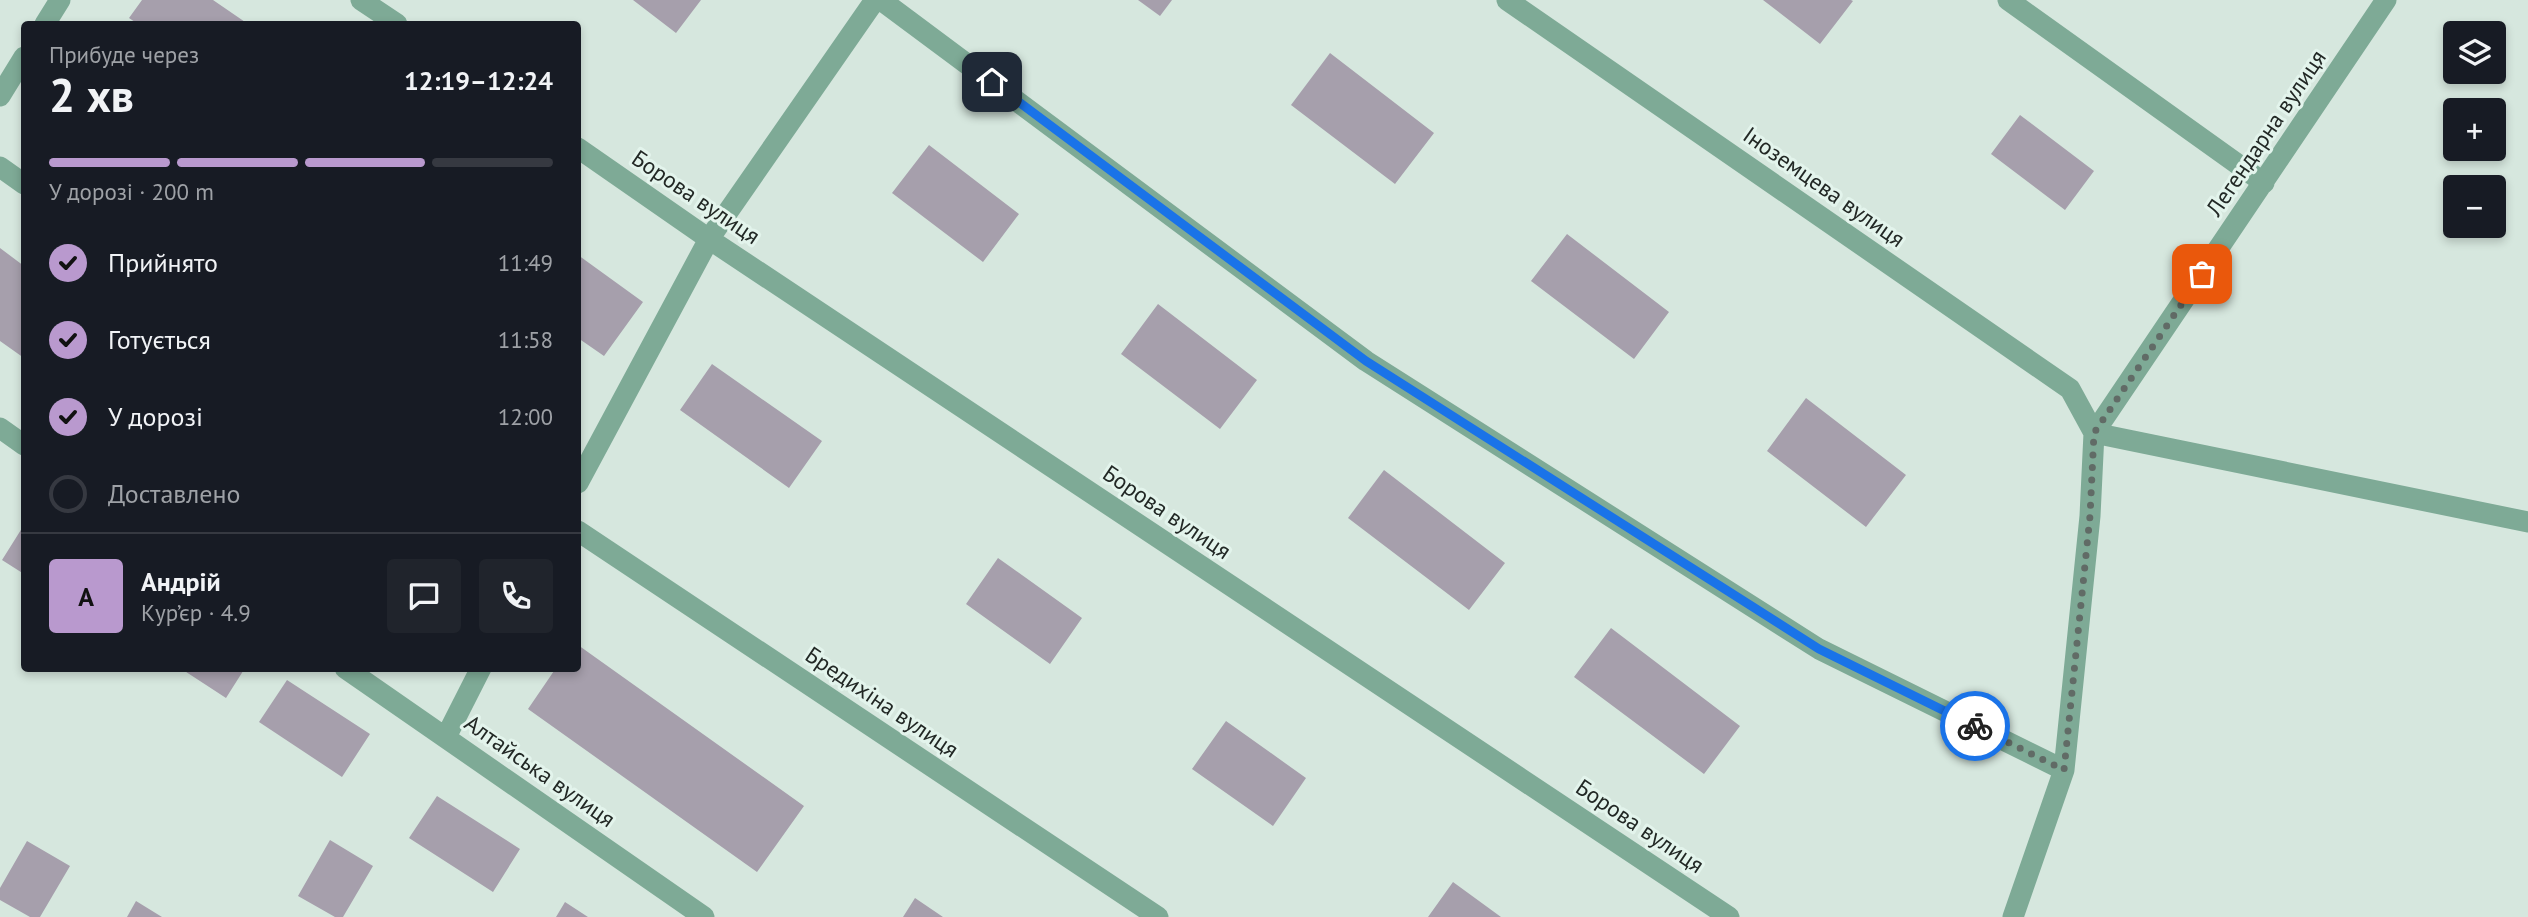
<!DOCTYPE html>
<html lang="uk">
<head>
<meta charset="utf-8">
<style>
	body { margin:0; font-family:"PT Sans",sans-serif; background:#20242c; color:#f1f3f6; height:100vh; display:flex; flex-direction:column; font-size:26px; white-space:nowrap }
	* { box-sizing:border-box; margin:0 }
	p { font-size:23px; color:#9ea1a6 }
	.icon { flex:none; width:38px; height:38px; fill:none; stroke:currentColor; stroke-width:2; stroke-linecap:round; stroke-linejoin:round }
	.map { position:relative; flex:1; overflow:hidden }
	.panel { position:absolute; left:21px; top:21px; width:560px; height:651px; display:flex; flex-direction:column; background:#171b24; border-radius:7px; box-shadow:0 4px 10px #0003 }
	.panel>* { flex:none }
	.controls { position:absolute; left:2443px; top:21px; display:grid; gap:14px }
	.controls a { display:grid; place-items:center; width:63px; height:63px; border-radius:7px; background:#171b24; box-shadow:0 4px 10px #0003; font-size:35px }
	.pin { position:absolute; display:grid; place-items:center; width:60px; height:60px; color:#fff; margin:-30px; border-radius:14px; box-shadow:0 4px 10px #0006 }
	.courier { position:absolute; display:grid; place-items:center; width:70px; height:70px; margin:-35px; border:5px solid #1a73e8; border-radius:50%; background:#fff; color:#222; box-shadow:0 2px 9px #0007 }
	.head em { font-style:normal; font-weight:800 }
	.head div { display:flex; flex-direction:column-reverse }
	.head { display:flex; align-items:center; justify-content:space-between; height:119px; padding:0 28px }
	h1 { font-size:46px; font-weight:800; line-height:52px }
	.bar { display:grid; grid-template-columns:repeat(4,1fr); gap:10px 7px; align-content:center; height:84px; padding:0 28px }
	.bar i { height:9px; border-radius:5px; background:#363941 }
	.bar .on { background:#b999ce }
	.bar p { grid-column:span 4 }
	.line { display:flex; align-items:center; gap:18px; padding:0 28px; border-top:2px solid #363941 }
	.line div { flex:1 }
	.round { display:grid; place-items:center; flex:none; width:74px; height:74px; border-radius:7px; background:#20242c }
	ol { padding:0 28px; list-style:none }
	li { display:flex; align-items:center; gap:21px; height:77px }
	li p { margin-inline-start:auto }
	li .icon { padding:7px; border-radius:50%; background:#b999ce; color:#111; stroke-width:4 }
	li:last-child { color:#9ea1a6 }
	li i { width:38px; height:38px; border:4px solid #363941; border-radius:50% }
	.map>svg:first-child { display:block }
</style>
</head>
<body>
<div class="map">
<svg width="2528" height="917" viewBox="0 0 2528 917">
	<rect width="100%" height="100%" fill="#d6e7de"/>
	<path fill="#a69fac" d="M142,0H213L248,24H138L129,18Z
		M633,0H701L676,33Z
		M1138,0H1172L1160,16Z
		M1763,0H1851L1853,1L1820,44Z
		M1330,53L1434,133L1395,184L1291,105Z
		M2020,115L2094,171L2065,210L1991,154Z
		M929,145L1019,214L983,262L892,193Z
		M1567,234L1669,312L1634,359L1531,281Z
		M0,248L24,266V358L0,341Z
		M578,255L643,302L604,356L578,338Z
		M1158,304L1257,380L1220,429L1121,354Z
		M712,364L822,441L789,488L680,410Z
		M1806,398L1906,475L1866,527L1767,451Z
		M1384,470L1505,563L1469,610L1348,518Z
		M24,525V574L2,560Z
		M998,558L1082,618L1050,664L966,604Z
		M1611,628L1740,726L1704,774L1574,677Z
		M578,645L804,806L757,872L528,709L556,668H578Z
		M180,668H245L226,698Z
		M287,680L370,734L342,777L259,722Z
		M1226,721L1306,778L1273,826L1192,769Z
		M437,796L520,849L493,892L409,838Z
		M330,840L373,866L343,917H335L298,896Z
		M27,841L70,866L40,917H30L0,900V888Z
		M1453,882L1501,917H1428Z
		M915,898L943,917H903Z
		M136,901L162,917H127Z
		M565,902L588,917H556Z"/>
	<g fill="none" stroke-linecap="round" stroke-linejoin="round">
		<path stroke="#7eaa96" stroke-width="21" d="M361,0L397,24
			M881,0L1366,361L1819,649L2064,770
			M1507,0L2070,389L2094,433
			M2008,0L2264,183
			M45,24L60,0
			M0,96L24,57
			M578,148L709,239L1729,917
			M0,167L24,184
			M0,428L24,445
			M2094,433L2386,0
			M2094,433L2528,522
			M578,483L709,239L875,0
			M578,531L1158,917
			M345,668L704,917
			M446,737L481,668
			M2013,917L2064,770L2090,516L2094,433"/>
	</g>
	<g fill="none" stroke-linecap="round" stroke-linejoin="round">
		<path stroke="#616b66" stroke-width="7" stroke-dasharray="0 12.6" d="M1975,726L2064,770L2090,516L2094,433L2202,274"/>
		<path stroke="#1a73e8" stroke-width="9" d="M992,82L1366,361L1819,649L1975,726"/>
	</g>
	<g text-anchor="middle" stroke-width="6" stroke-linejoin="round" paint-order="stroke">
		<g font-size="23" fill="#222825" stroke="#e3f4ec">
			<text transform="translate(2266 133) rotate(-56)" y="8">Легендарна вулиця</text>
			<text transform="translate(1824 187) rotate(35)" y="8">Іноземцева вулиця</text>
			<text transform="translate(696 197) rotate(34)" y="8">Борова вулиця</text>
			<text transform="translate(1167 512) rotate(34)" y="8">Борова вулиця</text>
			<text transform="translate(882 702) rotate(34)" y="8">Бредихіна вулиця</text>
			<text transform="translate(540 771) rotate(35)" y="8">Алтайська вулиця</text>
			<text transform="translate(1640 826) rotate(34)" y="8">Борова вулиця</text>
		</g>
	</g>
</svg>
<div class="controls">
<a><svg class="icon" aria-label="layers" viewBox="0 0 24 24"><path d="M12 4l9 5-9 5-9-5zM3 14l9 5 9-5"/></svg></a>
<a>+</a>
<a>−</a>
</div>
<div class="pin" style="left:2202px;top:274px;background:#ea580c"><svg class="icon" aria-label="bag" viewBox="0 0 24 24"><path d="M5 8h14l-1 12H6zM9 8a3 3 0 0 1 6 0"/></svg></div>
<div class="pin" style="left:992px;top:82px;background:#1f2937"><svg class="icon" aria-label="home" viewBox="0 0 24 24"><path d="M3 11l9-7 9 7M6 9v11h12V9"/></svg></div>
<div class="courier" style="left:1975px;top:726px"><svg class="icon" aria-label="bike" viewBox="0 0 24 24"><circle cx="6" cy="16" r="4"/><circle cx="18" cy="16" r="4"/><path d="M6 16l4-8h5l3 8M10 8l3 8H6M13 5h3"/></svg></div>
<section class="panel">
<div class="head"><div><h1>2 хв</h1><p>Прибуде через</p></div><em>12:19–12:24</em></div>
<div class="bar"><i class="on"></i><i class="on"></i><i class="on"></i><i></i><p>У дорозі · 200 m</p></div>
<ol>
<li><svg class="icon" aria-label="check" viewBox="0 0 24 24"><path d="M5 12l5 5 9-10"/></svg>Прийнято<p>11:49</p></li>
<li><svg class="icon" aria-label="check" viewBox="0 0 24 24"><path d="M5 12l5 5 9-10"/></svg>Готується<p>11:58</p></li>
<li><svg class="icon" aria-label="check" viewBox="0 0 24 24"><path d="M5 12l5 5 9-10"/></svg>У дорозі<p>12:00</p></li>
<li><i></i>Доставлено</li>
</ol>
<div class="line" style="height:126px"><b class="round" style="background:#b999ce;color:#111">А</b><div><b>Андрій</b><p>Кур’єр · 4.9</p></div><a class="round"><svg class="icon" aria-label="chat" viewBox="0 0 24 24"><path d="M4 5h16v11H9l-5 4z"/></svg></a><a class="round"><svg class="icon" aria-label="phone" viewBox="0 0 24 24"><path d="M5 4h4l2 5-3 2q2 4 5 5l2-3 5 2v4C11 20 4 13 5 4z"/></svg></a></div>
</section>
</div>
</body>
</html>
